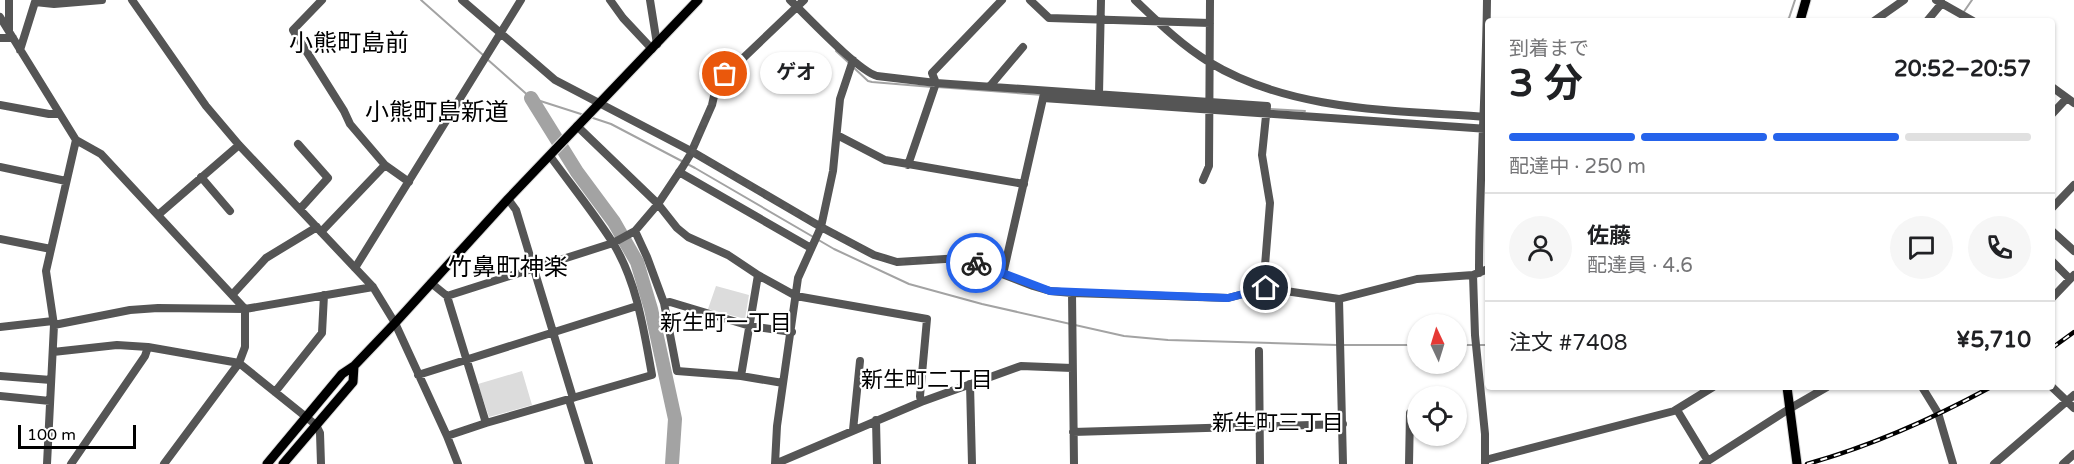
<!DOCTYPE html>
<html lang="ja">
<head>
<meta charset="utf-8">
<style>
	body { margin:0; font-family:"Varela Round","Noto Sans JP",sans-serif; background:#f6f6f6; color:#202124; height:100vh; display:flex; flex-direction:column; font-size:22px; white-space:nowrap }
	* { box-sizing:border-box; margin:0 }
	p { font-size:20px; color:#757577 }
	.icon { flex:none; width:33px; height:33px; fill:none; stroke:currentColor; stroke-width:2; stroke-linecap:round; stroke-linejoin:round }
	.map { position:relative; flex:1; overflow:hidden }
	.side { position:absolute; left:1485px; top:18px; width:570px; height:372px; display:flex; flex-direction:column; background:#fff; border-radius:6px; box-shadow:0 2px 4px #0004 }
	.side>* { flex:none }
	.needle { width:39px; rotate:356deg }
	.tools { position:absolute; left:1407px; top:314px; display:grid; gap:12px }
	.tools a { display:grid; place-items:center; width:60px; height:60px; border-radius:50%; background:#fff; box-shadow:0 2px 4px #0004; font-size:30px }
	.scale { position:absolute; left:18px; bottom:15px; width:118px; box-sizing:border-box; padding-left:6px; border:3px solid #000; border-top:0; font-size:16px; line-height:21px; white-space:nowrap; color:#000; -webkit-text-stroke:4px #fff; paint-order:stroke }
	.pin { position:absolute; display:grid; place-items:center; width:51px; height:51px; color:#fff; margin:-26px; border:3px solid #fff; border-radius:50%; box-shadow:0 2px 6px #0007 }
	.courier { position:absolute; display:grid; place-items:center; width:60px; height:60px; margin:-30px; border:4px solid #2563eb; border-radius:50%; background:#fff; color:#222; box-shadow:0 2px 8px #0007 }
	.bubble { position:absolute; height:42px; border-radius:21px; background:#fff; box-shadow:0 2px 4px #0004; font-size:20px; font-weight:700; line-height:42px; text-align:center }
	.headline em { font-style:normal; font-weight:700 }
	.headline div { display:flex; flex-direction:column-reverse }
	.headline { display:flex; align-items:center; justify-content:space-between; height:102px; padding:0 24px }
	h1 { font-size:39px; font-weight:700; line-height:45px }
	.bar { display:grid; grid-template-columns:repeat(4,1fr); gap:9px 6px; align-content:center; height:72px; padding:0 24px }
	.bar i { height:8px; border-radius:4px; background:#e0e0e0 }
	.bar .current { background:#2563eb }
	.bar p { grid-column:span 4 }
	.line { display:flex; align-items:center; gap:15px; padding:0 24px; border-top:2px solid #e0e0e0 }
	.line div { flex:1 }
	.round { display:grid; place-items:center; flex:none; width:63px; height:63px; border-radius:32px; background:#f6f6f6 }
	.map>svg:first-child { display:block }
</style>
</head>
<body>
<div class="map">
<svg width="2074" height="464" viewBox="0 0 2074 464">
	<rect width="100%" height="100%" fill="#fff"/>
	<path fill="#dcdcdc" d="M716,286L749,295L745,319L708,309Z
		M522,371L532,405L489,417L478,384Z"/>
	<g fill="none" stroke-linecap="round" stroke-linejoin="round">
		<path stroke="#a3a3a3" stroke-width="2" d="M421,0L483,55
			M1963,13L1972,0
			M1785,21L1789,18L1795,0
			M836,51L849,63
			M487,59L531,98L584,115
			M853,67L868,81L872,82L932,87
			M937,87L1043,95
			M1270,109L1305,111
			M590,117L611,124L695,168L834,249L909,284L982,304L1124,336L1168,340L1337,345
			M1342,345H1418
			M1456,345H1473
			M1479,345H1488"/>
		<path stroke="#a3a3a3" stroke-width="14" d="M531,98L577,172L614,222L637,262L651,309L675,419L672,464"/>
		<defs>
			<path id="major" d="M1800,21L1806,0
				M1787,387L1797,464
				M267,464L342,374L354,366L395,323L508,199L698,0
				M283,464L353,382L354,366"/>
		</defs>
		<use href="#major" stroke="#dbdbdb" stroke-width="11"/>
		<path stroke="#555" stroke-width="8" d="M9,0V31
			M132,0L206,106L239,145L373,287L395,323L447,436L458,464
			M322,0L293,30L344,111L350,124L385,165L409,182
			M462,0L555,80L691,151L821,227L874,255L897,262L961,258L1033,286L1050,291L1072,293L1228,298L1266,288L1339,299L1417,279L1473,275L1488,269
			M610,0L623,18L652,49
			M650,0L657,44
			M790,0C807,16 858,71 877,76L936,83L1267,106L1262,155L1270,203L1264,278L1266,288
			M1030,0L1049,18L1210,23
			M1135,0C1158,22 1181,45 1209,62C1291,112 1394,110 1488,117
			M1936,0L1973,21
			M0,17L76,140L46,271L54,325L47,464
			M1874,21L1904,0
			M1927,21L1942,3
			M0,38H13
			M20,50L35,2L54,4L102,0
			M853,60L840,99L833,171L821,227L798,278L777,426L775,464L921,402L1021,366L1072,368
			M990,86L1023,47
			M2052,87L2074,103
			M1099,94L1101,0
			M1043,98L1488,129
			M0,105L49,114H58
			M2052,114L2066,99
			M577,126L658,204L677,228L688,237L728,255L758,275L741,376
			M837,135L885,160L1024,184
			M76,140L101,154L245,309V347L239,363L164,464
			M298,144L328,178L300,209
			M908,165L936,83L932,73L1002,0
			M0,167L66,181
			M679,172L811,248
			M201,177L230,211
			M1203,180L1209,166L1210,0
			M508,199L516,210L573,398
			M2052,208L2074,185
			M158,215L239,145
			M635,231L647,257L664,303L677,371L741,376L783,383
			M2052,231L2074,251
			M321,232L385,165
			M0,239L51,249
			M2052,261L2070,279
			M355,268L521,0
			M1479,273C1479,182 1486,91 1487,0
			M1003,274L1044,94
			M758,275L796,296L927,319L920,396L921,402
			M1473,275L1475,335L1485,434V463
			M431,283L447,296L486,423
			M1072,293L1074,464
			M232,295L266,258L317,227
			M447,296L613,243L635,231L658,204L682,168L690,155L712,105L717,83L804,0
			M2052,298L2074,275
			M1339,299L1343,464
			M664,303L670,302L750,326L792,332
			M54,325L130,310L158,308L245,309L373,287
			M0,327L53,321
			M1259,351L1260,464
			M53,352L117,345L148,347
			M418,375L637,306
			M0,376L51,380
			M970,384L972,464
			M1922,387L1938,413L1953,464
			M2052,387L2074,408
			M275,392L322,333L324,295
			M0,396L50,401
			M569,400L589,464
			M1677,410L1708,461
			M876,420L877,464
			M853,430L860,361
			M1073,432L1343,424
			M447,436L486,423L652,375C644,331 637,282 613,243C594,213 571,185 550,156
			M1485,460L1674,411L1713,387
			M71,464L145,356L148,347L239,363L316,425L320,433L321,464
			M1409,464L1410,413
			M1703,464L1789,409L1827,387
			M1994,464L2074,395
			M2063,464L2074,454"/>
		<use href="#major" stroke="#000" stroke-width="9"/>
		<defs>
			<path id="rail" d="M2052,348L2074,332
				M1807,464C1871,446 1932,419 1991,387"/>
		</defs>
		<use href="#rail" stroke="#000" stroke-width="4.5"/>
		<use href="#rail" stroke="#fff" stroke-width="2" stroke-dasharray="7" stroke-linecap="butt"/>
	</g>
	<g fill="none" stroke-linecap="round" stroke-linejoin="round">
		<path stroke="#595959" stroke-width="6" stroke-dasharray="0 10.8" d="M725,74L717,83L712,105L692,151L820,227L874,255L897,262L961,258L976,263"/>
		<path stroke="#2563eb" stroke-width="8" d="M976,263L1050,291L1228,298L1266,288"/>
	</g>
	<g text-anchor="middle" stroke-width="4.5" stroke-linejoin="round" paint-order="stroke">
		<g font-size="22" fill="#000" stroke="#fff">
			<text x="726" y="330">新生町一丁目</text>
			<text x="927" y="387">新生町二丁目</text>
			<text x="1278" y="430">新生町三丁目</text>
		</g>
		<g font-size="24" fill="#000" stroke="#fff">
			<text x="349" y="51">小熊町島前</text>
			<text x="437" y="120">小熊町島新道</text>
			<text x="508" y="275">竹鼻町神楽</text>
		</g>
	</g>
</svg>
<div class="tools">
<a><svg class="needle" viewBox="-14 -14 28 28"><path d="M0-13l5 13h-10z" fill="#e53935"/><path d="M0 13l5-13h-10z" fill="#757577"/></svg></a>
<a><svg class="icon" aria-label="locate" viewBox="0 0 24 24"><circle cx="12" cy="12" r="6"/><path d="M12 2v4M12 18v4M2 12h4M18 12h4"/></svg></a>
</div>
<div class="scale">100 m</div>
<div class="pin" style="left:725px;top:74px;background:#ea580c"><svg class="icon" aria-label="bag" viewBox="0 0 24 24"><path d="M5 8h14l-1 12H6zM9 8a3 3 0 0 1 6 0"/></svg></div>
<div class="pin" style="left:1266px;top:288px;background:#1f2937"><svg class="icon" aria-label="home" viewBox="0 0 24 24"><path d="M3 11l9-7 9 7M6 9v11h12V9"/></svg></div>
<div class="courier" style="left:976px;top:263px"><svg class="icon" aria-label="bike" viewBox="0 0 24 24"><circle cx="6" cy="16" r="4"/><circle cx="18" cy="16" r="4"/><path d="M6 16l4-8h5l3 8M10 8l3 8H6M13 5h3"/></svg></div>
<div class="bubble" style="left:760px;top:52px;width:72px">ゲオ</div>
<section class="side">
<div class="headline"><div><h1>3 分</h1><p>到着まで</p></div><em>20:52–20:57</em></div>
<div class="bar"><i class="current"></i><i class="current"></i><i class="current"></i><i></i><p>配達中 · 250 m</p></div>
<div class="line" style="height:108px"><a class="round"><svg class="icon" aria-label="person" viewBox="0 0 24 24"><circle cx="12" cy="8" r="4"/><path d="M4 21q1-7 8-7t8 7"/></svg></a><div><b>佐藤</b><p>配達員 · 4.6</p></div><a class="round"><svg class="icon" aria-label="chat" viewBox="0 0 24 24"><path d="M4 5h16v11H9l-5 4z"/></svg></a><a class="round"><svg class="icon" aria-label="phone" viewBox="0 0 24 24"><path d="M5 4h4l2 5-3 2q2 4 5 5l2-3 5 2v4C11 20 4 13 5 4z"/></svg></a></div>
<div class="line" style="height:78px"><div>注文 #7408</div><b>¥5,710</b></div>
</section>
</div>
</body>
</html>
